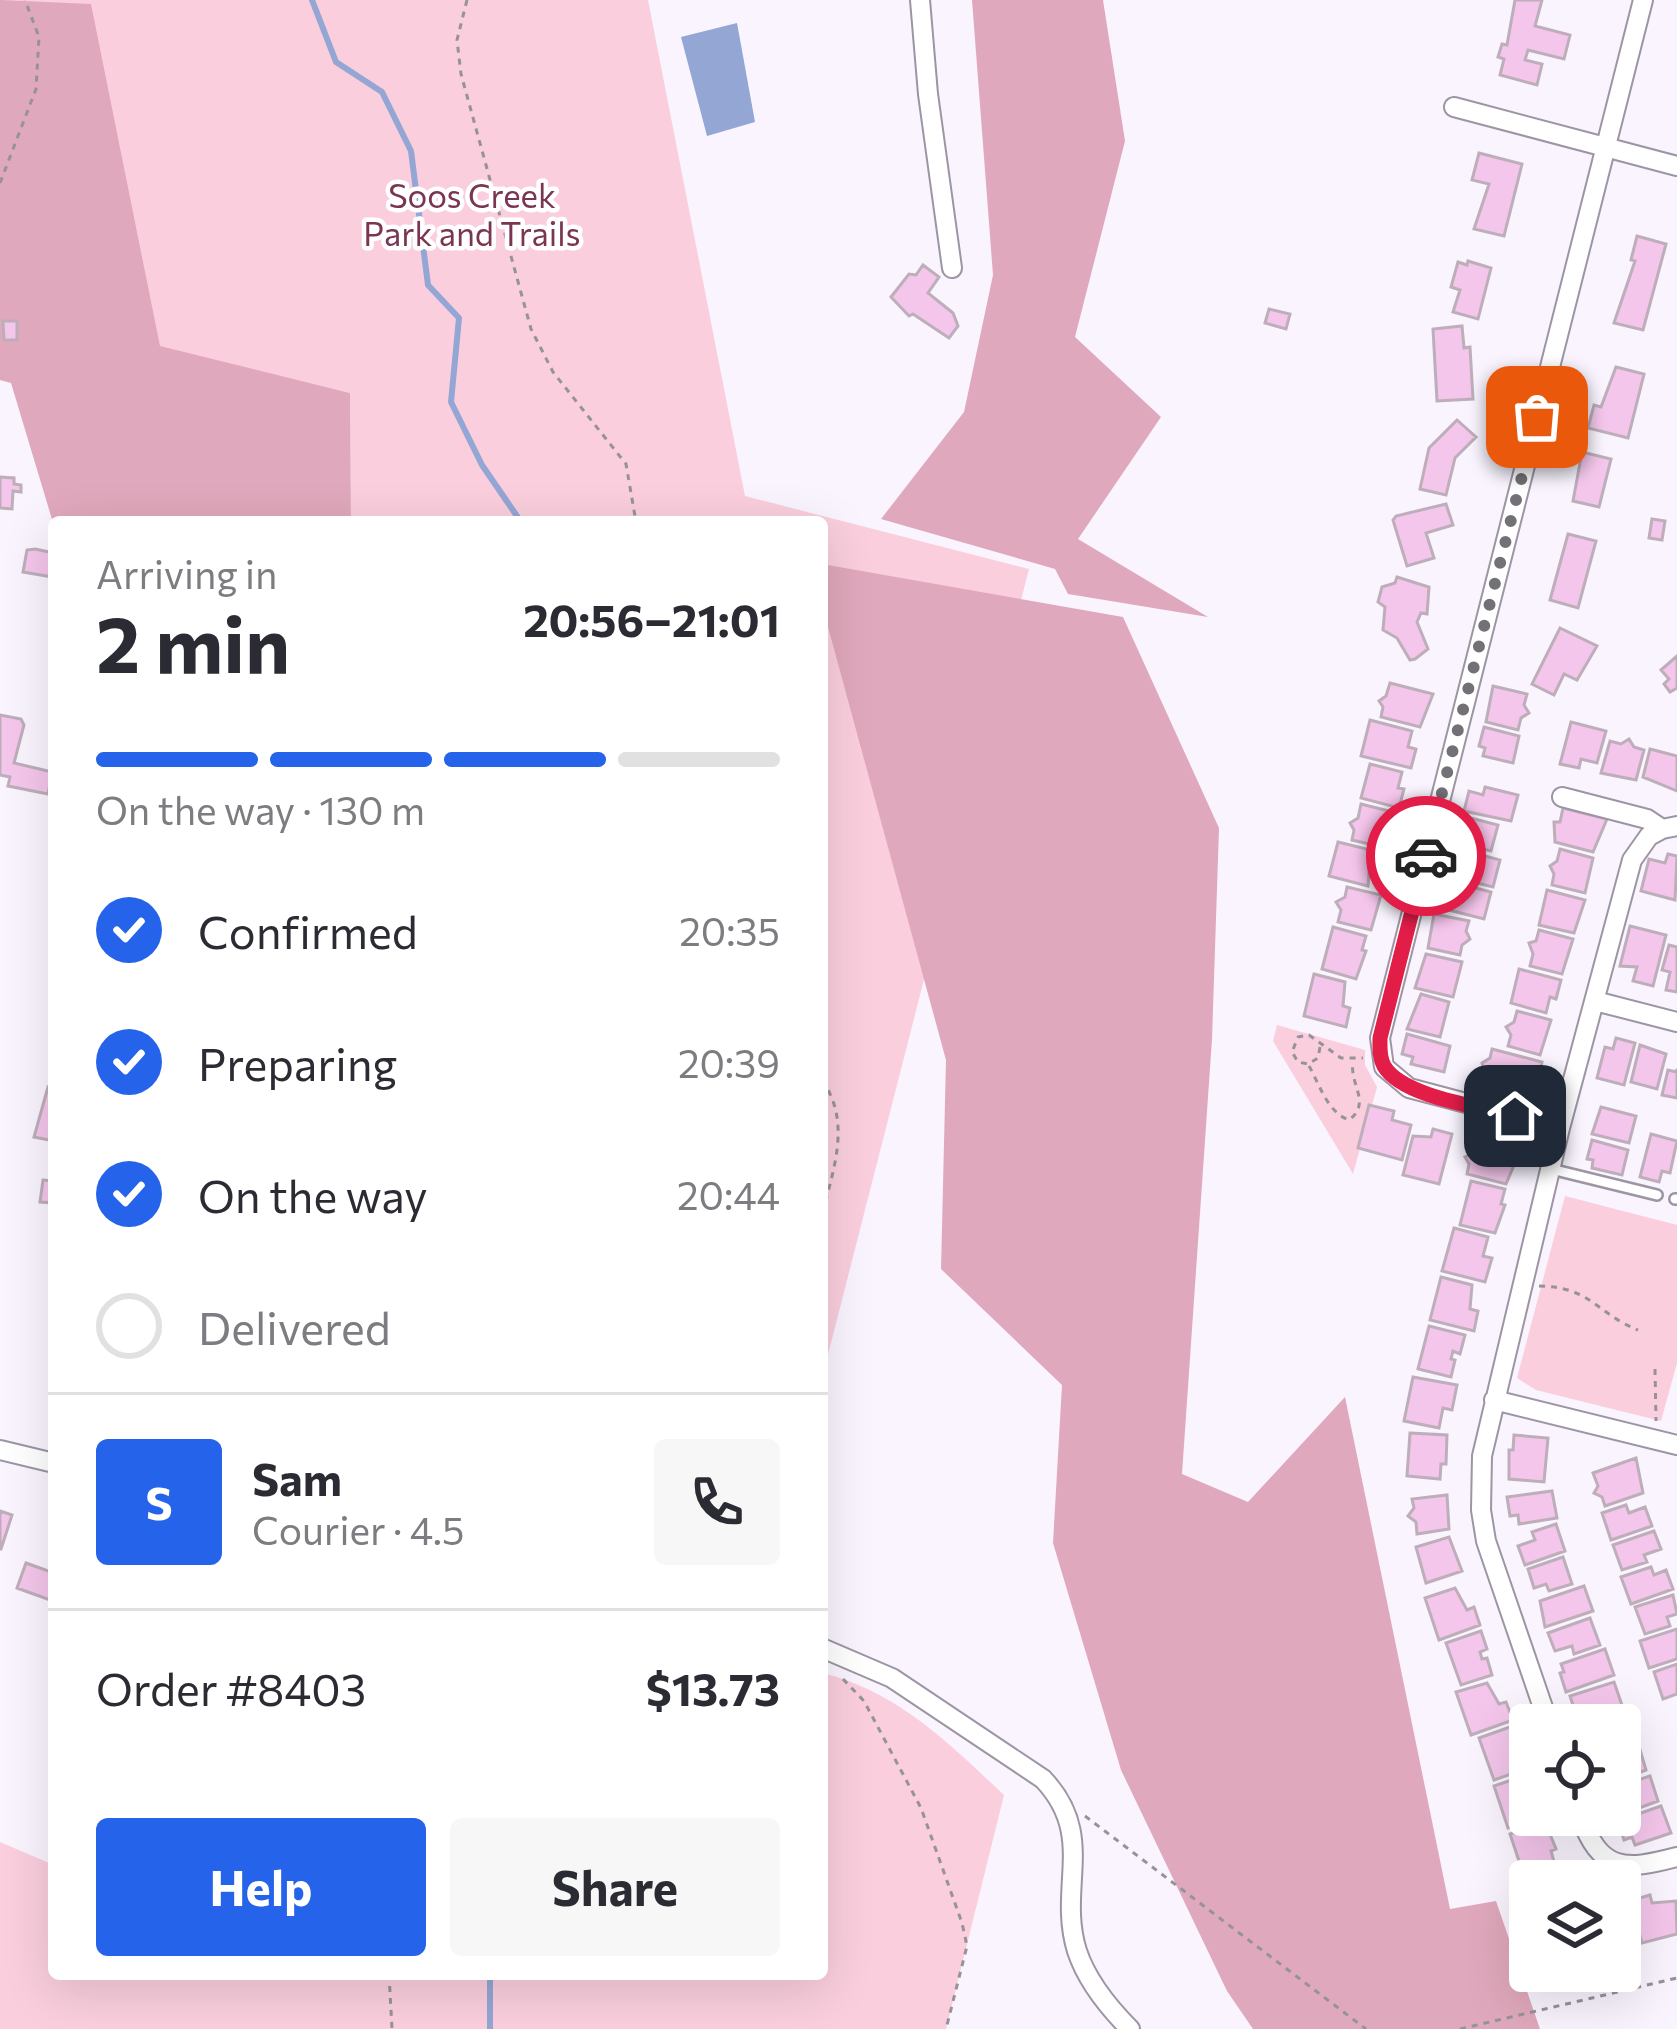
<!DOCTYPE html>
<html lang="en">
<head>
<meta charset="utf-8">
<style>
	body { margin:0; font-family:Commissioner,sans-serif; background:#f7f7f7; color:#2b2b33; height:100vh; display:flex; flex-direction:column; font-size:45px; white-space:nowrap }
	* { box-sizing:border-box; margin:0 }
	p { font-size:39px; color:#7c7c81 }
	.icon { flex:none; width:66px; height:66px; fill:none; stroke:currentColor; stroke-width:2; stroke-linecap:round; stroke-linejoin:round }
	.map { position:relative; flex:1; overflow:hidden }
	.side { position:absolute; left:48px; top:516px; width:780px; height:1464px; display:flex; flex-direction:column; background:#fff; border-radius:12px; box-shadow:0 12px 48px #0002 }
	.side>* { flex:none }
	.tools { position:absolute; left:1509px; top:1704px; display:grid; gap:24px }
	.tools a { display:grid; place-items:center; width:132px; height:132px; border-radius:12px; background:#fff; box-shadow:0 12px 48px #0002; font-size:60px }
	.pin { position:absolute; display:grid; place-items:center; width:102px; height:102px; color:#fff; margin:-51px; border-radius:24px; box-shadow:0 6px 18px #0006 }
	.courier { position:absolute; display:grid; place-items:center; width:120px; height:120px; margin:-60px; border:9px solid #e11d48; border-radius:50%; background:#fff; color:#222; box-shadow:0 3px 15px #0007 }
	.headline em { font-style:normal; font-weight:700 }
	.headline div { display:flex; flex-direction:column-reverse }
	.headline { display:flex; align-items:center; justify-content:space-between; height:204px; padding:0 48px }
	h1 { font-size:78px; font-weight:700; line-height:90px }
	.bar { display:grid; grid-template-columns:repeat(4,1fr); gap:18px 12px; align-content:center; height:144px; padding:0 48px }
	.bar i { height:15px; border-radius:9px; background:#e1e1e2 }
	.bar .current { background:#2563eb }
	.bar p { grid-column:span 4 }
	.line { display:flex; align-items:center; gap:30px; padding:0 48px; border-top:3px solid #e1e1e2 }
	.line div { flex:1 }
	.round { display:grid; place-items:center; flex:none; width:126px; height:126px; border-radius:12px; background:#f7f7f7 }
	ol { padding:0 48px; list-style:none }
	li { display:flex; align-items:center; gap:36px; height:132px }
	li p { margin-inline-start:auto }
	li .icon { padding:12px; border-radius:50%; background:#2563eb; color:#fff; stroke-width:4 }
	li:last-child { color:#7c7c81 }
	li i { width:66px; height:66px; border:6px solid #e1e1e2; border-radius:50% }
	.primary-button { display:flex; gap:24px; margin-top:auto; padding:24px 48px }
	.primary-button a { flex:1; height:138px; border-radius:12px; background:#2563eb; color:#fff; font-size:48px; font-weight:700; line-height:138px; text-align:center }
	.primary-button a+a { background:#f7f7f7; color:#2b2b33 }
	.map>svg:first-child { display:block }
</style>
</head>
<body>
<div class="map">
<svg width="1677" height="2029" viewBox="0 0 1677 2029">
	<rect width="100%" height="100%" fill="#f9f4fe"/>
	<path fill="#facedd" d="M0,0H648L745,496L1029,569L822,1378V522H351L350,393L0,308Z
		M1277,1025L1365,1050V1065L1377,1087L1353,1174L1273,1041Z
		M1565,1196L1677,1225V1363L1661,1421L1536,1390L1517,1378Z
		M822,1673C897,1691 950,1744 1004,1795L946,2029H0V1842L54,1865V1974H822Z"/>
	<path fill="#e0a8bc" d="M0,0L91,4L160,346L350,393L351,522H54V526L11,383L0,380Z
		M972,0H1103L1125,141L1075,337L1161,417L1078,539L1208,617L1068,594L1055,569L881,519L964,412L993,275Z
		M822,564L1123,617L1219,828L1212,1039L1182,1474L1248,1502L1345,1397L1450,1909L1496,1901L1540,2029H1253L1227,1991L1121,1770L1053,1543L1062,1385L941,1269L946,1060L822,605Z"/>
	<path fill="#93a6d4" d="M737,23L755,122L707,136L681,37Z"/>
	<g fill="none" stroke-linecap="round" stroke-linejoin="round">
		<path stroke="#93a6d4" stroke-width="6" d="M312,0L336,62L382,92L411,151L428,285L459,318L451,402L482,465L521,522
			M490,2029V1974"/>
	</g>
	<path fill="#f4c6eb" stroke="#bdaeba" stroke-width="3" d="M1515,0H1542L1535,26L1570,35L1564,59L1528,50L1525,60L1542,64L1537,85L1500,75L1504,59L1498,57L1502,44L1507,45Z
		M1479,153L1522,164L1504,236L1474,229L1489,184L1472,180Z
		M1637,236L1666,244L1643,330L1614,323L1635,261L1631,260Z
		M1468,261L1491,268L1478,319L1453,312L1460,290L1451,287L1458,262L1467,265Z
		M923,265L939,277L928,293L953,313L958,326L949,338L913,314L909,316L891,297L909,274L916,275Z
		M1269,309L1290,314L1286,329L1265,323Z
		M3,321H17V340H4Z
		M1462,326L1464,348L1470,347L1473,399L1437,401L1433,329Z
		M1616,367L1644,374L1628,438L1588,428L1594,405L1601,407Z
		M1457,420L1476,437L1455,458L1446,495L1420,489L1429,448Z
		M1582,452L1611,459L1599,507L1573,501Z
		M0,477L14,478V484L21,485V492L13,491L12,509L0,508Z
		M1446,504L1453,525L1426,533L1434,558L1407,566L1393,520L1396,516Z
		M1652,519L1665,521L1662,540L1649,538Z
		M1568,534L1596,541L1578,608L1550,600Z
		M35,549L54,553L52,577L23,572L27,550Z
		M1397,577L1429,587L1427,614L1421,613L1417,622L1428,649L1415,659L1410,660L1397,638L1383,630L1385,607L1378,602L1382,587L1395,583Z
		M1560,628L1597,646L1577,680L1564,674L1554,695L1532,684Z
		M1677,656V688L1670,692L1664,684L1669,679L1661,670Z
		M1390,683L1433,694L1420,727L1381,717L1383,707L1379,701L1386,696Z
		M1493,686L1527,694L1524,705L1529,713L1521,718L1518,730L1486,722Z
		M0,715L21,719L24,725L14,763L52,772L48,794L8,786L10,777L0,775Z
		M1370,720L1412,731L1408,747L1416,749L1411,768L1361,756Z
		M1571,722L1606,731L1597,763L1581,759L1579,768L1560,764Z
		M1484,727L1519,736L1513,763L1483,756L1485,748L1479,746Z
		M1629,739L1634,747L1644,750L1636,780L1601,773L1610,741L1621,744Z
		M1650,749L1677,756V791L1643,777Z
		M1370,764L1402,772L1398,788L1404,789L1399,808L1361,798Z
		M1485,787L1518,795L1511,821L1464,811L1469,791L1483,795Z
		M1361,804L1405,815L1391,849L1352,840L1354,830L1350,823L1358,818Z
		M1563,808L1607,819L1593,852L1555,842L1554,822H1560Z
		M1463,816L1498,825L1491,851L1454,842Z
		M1338,842L1387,854L1382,874L1369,871L1368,886L1329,876Z
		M1560,849L1593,858L1585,893L1552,885L1554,874L1550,866L1557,861Z
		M1463,850L1500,860L1493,887L1449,876L1454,856L1461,858Z
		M1668,854L1677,856L1675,900L1641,891L1649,859L1665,863Z
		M1457,883L1491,892L1484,919L1437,907L1439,891L1442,888L1455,891Z
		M1347,887L1381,895L1371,930L1338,922L1341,910L1336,902L1345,897Z
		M1547,890L1585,900L1574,933L1539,925Z
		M1434,914L1469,921L1466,931L1470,939L1462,945L1460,955L1428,948Z
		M1630,926L1666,935L1653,986L1633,981L1637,967L1620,966Z
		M1333,927L1366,936L1362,950L1366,951L1356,979L1322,969Z
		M1539,930L1573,939L1562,974L1530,966L1533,954L1529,943L1536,941Z
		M1669,945L1677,947V992L1666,990L1670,972L1662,970Z
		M1426,954L1462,962L1453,997L1415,988Z
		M1519,969L1561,980L1556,999L1550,997L1546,1013L1511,1003Z
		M1314,974L1345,982L1343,1006L1350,1008L1346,1027L1304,1016Z
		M1421,994L1449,1002L1440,1037L1407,1029Z
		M1517,1011L1551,1020L1540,1055L1508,1046L1511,1035L1506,1027L1514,1022Z
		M1407,1034L1450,1046L1444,1072L1411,1064L1413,1057L1402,1054Z
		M1616,1038L1635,1043L1624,1085L1597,1078L1605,1047L1613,1049Z
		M1640,1045L1666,1054L1657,1089L1631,1082Z
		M1492,1049L1542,1062L1537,1080L1531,1078L1529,1086L1485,1075L1482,1063L1490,1058Z
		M1677,1069V1098L1662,1095L1668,1070L1676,1072Z
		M48,1087L54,1089V1141L34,1137Z
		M1369,1105L1394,1111L1392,1120L1411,1125L1402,1160L1358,1148Z
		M1601,1107L1636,1116L1629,1143L1592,1134Z
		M1433,1129L1452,1134L1439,1184L1403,1175L1413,1136L1431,1137Z
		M1651,1134L1677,1141L1670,1173L1662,1171L1659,1182L1640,1177Z
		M1476,1140L1520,1151L1506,1184L1467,1174L1469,1164L1465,1157L1473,1153Z
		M1592,1140L1628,1150L1622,1175L1592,1168L1593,1160L1587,1159Z
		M43,1180L54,1181V1203L40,1202Z
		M1471,1181L1505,1189L1501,1204L1505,1205L1495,1233L1460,1225Z
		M1454,1228L1488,1237L1483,1256L1492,1258L1485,1282L1442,1271Z
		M1441,1277L1472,1285L1470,1309L1478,1311L1474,1331L1430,1320Z
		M1429,1326L1465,1335L1460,1354L1453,1351L1451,1359L1455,1360L1451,1377L1418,1369Z
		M1413,1377L1457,1385L1452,1410L1443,1408L1439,1428L1404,1421Z
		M1410,1433L1447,1435L1446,1464H1441L1440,1479L1407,1476Z
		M1514,1435L1548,1438L1544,1482L1509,1479V1450H1513Z
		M1636,1458L1643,1493L1605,1506L1602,1497L1594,1493L1598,1486L1593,1473Z
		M1552,1491L1557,1518L1519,1524L1518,1515L1510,1516L1507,1497Z
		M1447,1495L1449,1529L1417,1534L1416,1522L1408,1516L1414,1508L1412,1499Z
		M1626,1505L1629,1513L1645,1507L1652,1526L1611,1540L1602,1513Z
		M0,1511L12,1515L1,1549H0Z
		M1556,1524L1565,1551L1525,1565L1518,1546L1535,1540L1532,1532Z
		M1654,1531L1661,1549L1644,1555L1647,1562L1622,1570L1613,1545Z
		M1449,1537L1462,1571L1426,1583L1416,1547Z
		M1563,1557L1572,1584L1549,1591L1546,1584L1534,1588L1528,1569Z
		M26,1563L54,1573L50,1600L17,1588Z
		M1651,1567L1654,1575L1666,1570L1673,1589L1631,1604L1621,1577Z
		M1584,1586L1593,1611L1545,1627L1540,1601Z
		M1455,1588L1467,1610L1474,1607L1480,1625L1439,1640L1425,1598Z
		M1673,1595L1677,1614L1667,1617L1670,1626L1645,1634L1635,1607Z
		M1590,1618L1600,1645L1574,1654L1572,1646L1555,1651L1548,1633Z
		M1677,1629V1659L1649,1668L1640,1641Z
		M1481,1631L1487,1649L1480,1652L1482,1659L1487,1658L1492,1675L1461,1685L1446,1643Z
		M1605,1649L1614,1675L1566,1692L1560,1673L1564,1672L1561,1664Z
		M1677,1664V1694L1663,1699L1654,1672Z
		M1614,1682L1623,1708L1586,1720L1584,1712L1576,1715L1570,1696Z
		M1487,1683L1499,1704L1506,1702L1513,1720L1471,1735L1456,1692Z
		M1628,1712L1636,1738L1620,1744V1725H1591Z
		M1513,1726L1525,1753L1521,1755L1526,1769L1494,1780L1479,1738Z
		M1638,1743L1646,1770L1620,1780V1750Z
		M1526,1775L1530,1815L1542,1816L1508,1828L1494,1786Z
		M1650,1776L1658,1801L1620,1815V1786Z
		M1661,1806L1671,1833L1635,1845L1632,1837L1624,1840L1618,1821Z
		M1545,1822L1556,1849L1551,1851L1555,1865L1524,1876L1510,1834Z
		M1650,1895L1652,1903L1676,1901L1677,1934L1642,1943L1630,1901Z
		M1624,1900L1635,1940L1620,1944V1901Z"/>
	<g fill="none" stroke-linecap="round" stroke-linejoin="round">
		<defs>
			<path id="lane" d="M1551,1169L1657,1195
				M1675,1199H1677"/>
			<path id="street" d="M920,0L928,94L952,268
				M1454,107L1677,166
				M1562,797L1647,819L1662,829L1677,826
				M1595,1001L1677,1022
				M1560,1128L1409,1088L1384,1067L1380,1038L1643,0
				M1494,1400L1677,1445
				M0,1450L54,1463
				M822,1648L892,1678L1043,1779C1097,1836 1057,1887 1077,1951C1087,1981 1108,2007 1130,2029
				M1549,1725L1486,1541L1481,1510L1482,1456L1560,1128L1632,860L1649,836L1662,829
				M1580,1815C1600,1872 1624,1871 1677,1857"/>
		</defs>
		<use href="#lane" stroke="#9d95a4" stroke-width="14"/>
		<use href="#street" stroke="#9d95a4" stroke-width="22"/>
		<path stroke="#96929a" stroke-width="3" stroke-dasharray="6 6" stroke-linecap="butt" d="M467,0L457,40L461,74L531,329L553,372L626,464L636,522
			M0,183L36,89L39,37L25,0
			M1320,1047L1318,1058L1308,1064L1298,1062L1292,1052L1298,1037L1309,1035L1341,1058H1363
			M1309,1066C1320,1085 1327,1112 1349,1120C1372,1103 1349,1084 1353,1062
			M822,1080C852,1123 833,1169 822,1216
			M1539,1286C1592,1287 1595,1313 1638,1330
			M1655,1369L1656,1421
			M843,1679L864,1701L921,1808L962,1923L967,1946L946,2029
			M1085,1816L1366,2029
			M389,1974L392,2029
			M1460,2029L1677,1978"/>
		<use href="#lane" stroke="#fff" stroke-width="9"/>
		<use href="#street" stroke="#fff" stroke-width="18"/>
	</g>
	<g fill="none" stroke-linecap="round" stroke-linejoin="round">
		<path stroke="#747077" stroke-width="12" stroke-dasharray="0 21.6" d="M1426,856L1537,417"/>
		<path stroke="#e11d48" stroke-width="15" d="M1426,856L1380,1038C1380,1047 1379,1057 1384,1066C1402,1097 1481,1107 1515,1116"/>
	</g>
	<g text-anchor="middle" stroke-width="9" stroke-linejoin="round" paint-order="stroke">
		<g font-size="33" fill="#793552" stroke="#fff">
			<text x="472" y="208">Soos Creek<tspan x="472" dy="38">Park and Trails</tspan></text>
		</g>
	</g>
</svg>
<div class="tools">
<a><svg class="icon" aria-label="locate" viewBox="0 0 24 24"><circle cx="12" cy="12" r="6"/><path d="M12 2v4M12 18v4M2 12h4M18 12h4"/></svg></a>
<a><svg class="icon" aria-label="layers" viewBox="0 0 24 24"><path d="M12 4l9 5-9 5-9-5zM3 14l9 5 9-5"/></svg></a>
</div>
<div class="pin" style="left:1537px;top:417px;background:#ea580c"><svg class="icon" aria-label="bag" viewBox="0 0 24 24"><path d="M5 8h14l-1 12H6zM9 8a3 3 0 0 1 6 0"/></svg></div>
<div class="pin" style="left:1515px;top:1116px;background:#1f2937"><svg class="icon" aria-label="home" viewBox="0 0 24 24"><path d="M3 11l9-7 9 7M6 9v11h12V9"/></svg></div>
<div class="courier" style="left:1426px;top:856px"><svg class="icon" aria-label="car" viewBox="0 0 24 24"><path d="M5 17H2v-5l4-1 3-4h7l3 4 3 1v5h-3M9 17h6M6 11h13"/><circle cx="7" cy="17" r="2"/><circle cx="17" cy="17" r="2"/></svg></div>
<section class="side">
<div class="headline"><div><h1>2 min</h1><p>Arriving in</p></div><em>20:56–21:01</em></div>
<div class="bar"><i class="current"></i><i class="current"></i><i class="current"></i><i></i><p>On the way · 130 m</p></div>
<ol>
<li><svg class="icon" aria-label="check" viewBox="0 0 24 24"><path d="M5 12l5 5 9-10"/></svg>Confirmed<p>20:35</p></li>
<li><svg class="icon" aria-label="check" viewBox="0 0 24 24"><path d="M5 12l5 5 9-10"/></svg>Preparing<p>20:39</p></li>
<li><svg class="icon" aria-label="check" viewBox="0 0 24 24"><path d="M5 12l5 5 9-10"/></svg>On the way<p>20:44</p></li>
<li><i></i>Delivered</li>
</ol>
<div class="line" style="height:216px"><b class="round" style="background:#2563eb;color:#fff">S</b><div><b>Sam</b><p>Courier · 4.5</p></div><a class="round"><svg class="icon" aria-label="phone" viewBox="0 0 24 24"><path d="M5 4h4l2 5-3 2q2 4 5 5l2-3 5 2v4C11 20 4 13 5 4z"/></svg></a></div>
<div class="line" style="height:156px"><div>Order #8403</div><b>$13.73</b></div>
<div class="primary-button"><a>Help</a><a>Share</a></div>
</section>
</div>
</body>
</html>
